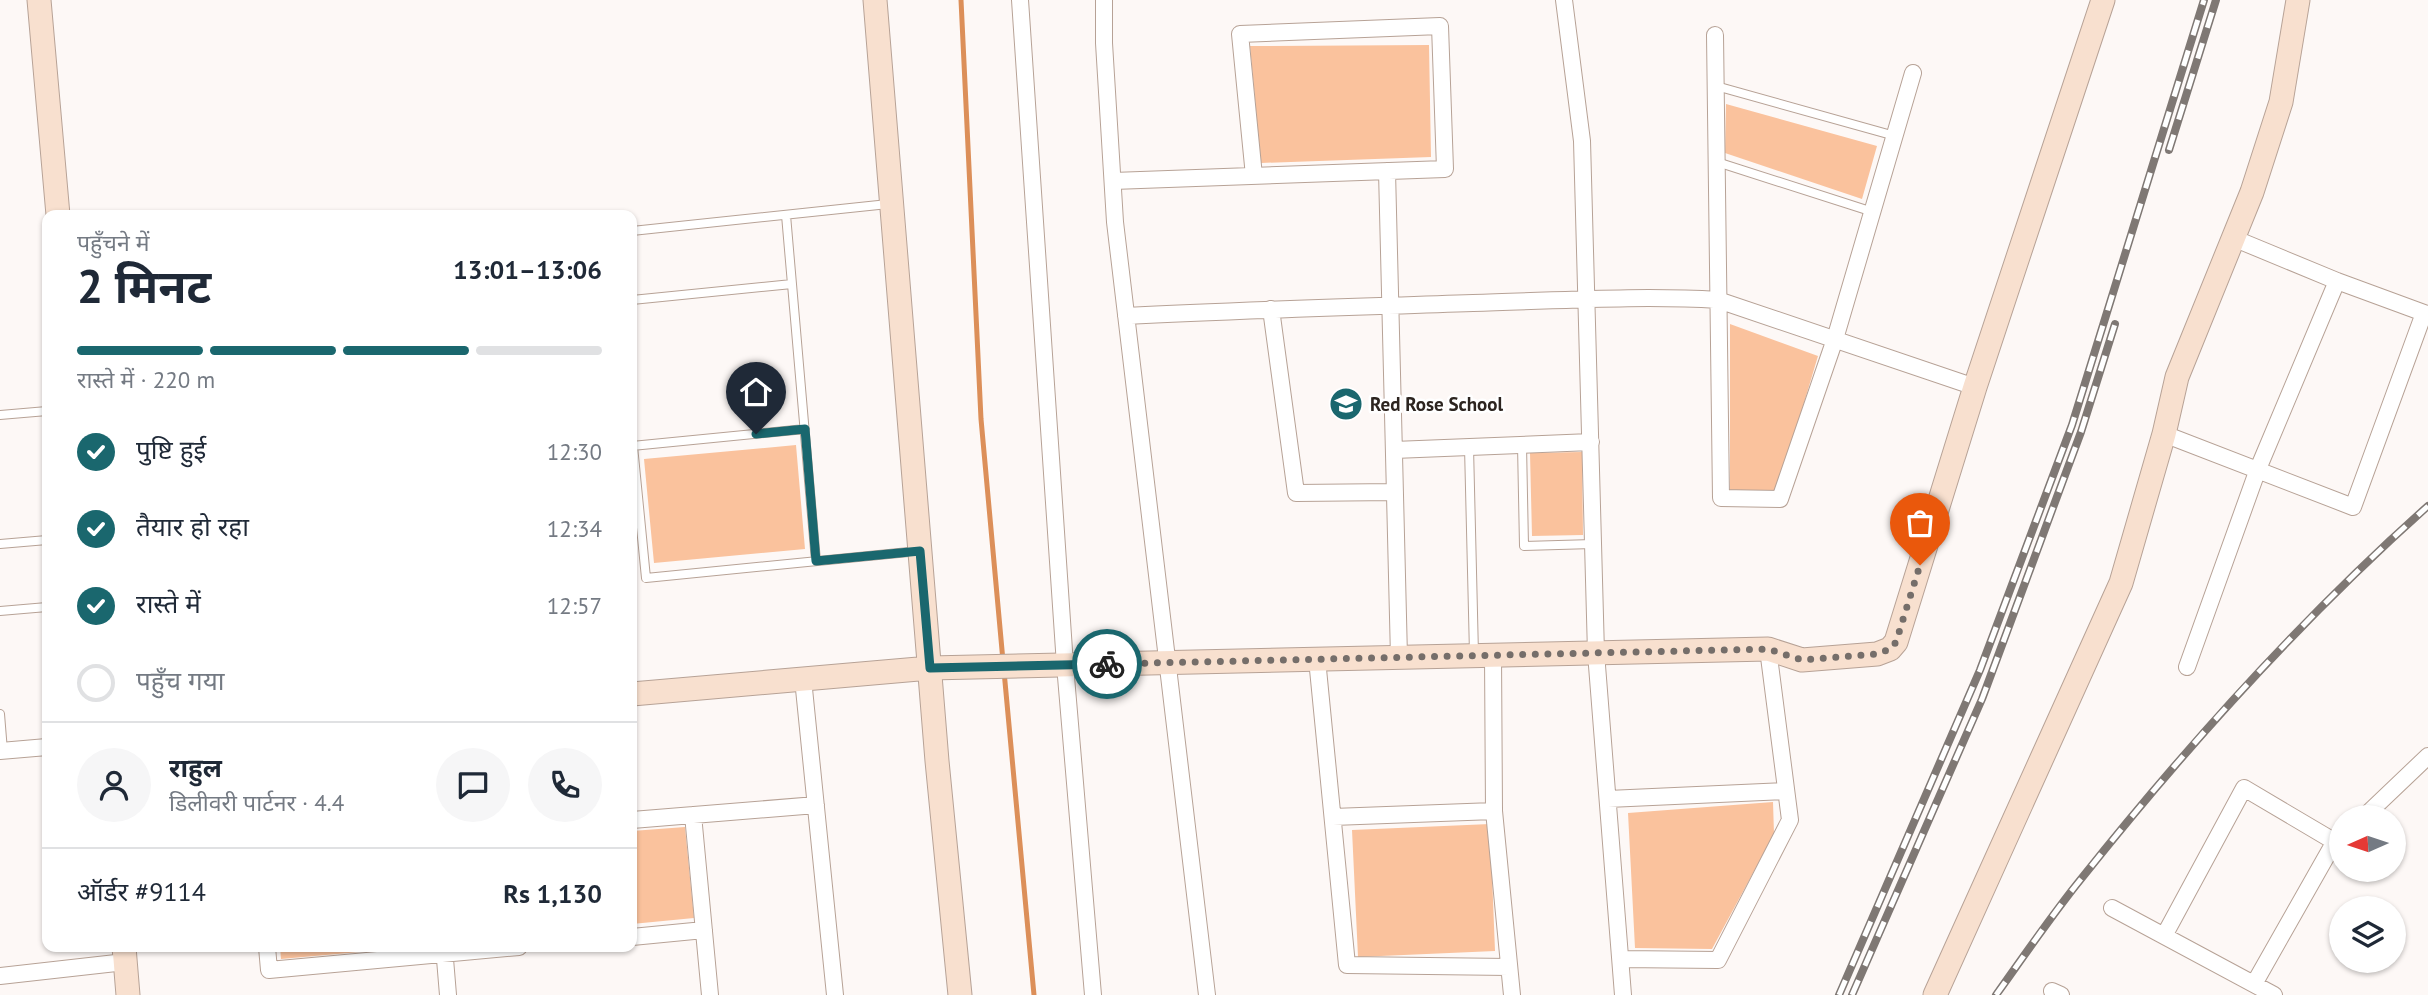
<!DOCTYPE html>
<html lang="hi">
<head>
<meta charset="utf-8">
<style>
	body { margin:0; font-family:"PT Sans","Noto Sans Devanagari",sans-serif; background:#f6f6f7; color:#1f2937; height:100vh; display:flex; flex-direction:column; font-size:26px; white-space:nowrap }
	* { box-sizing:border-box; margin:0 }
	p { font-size:23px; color:#747a83 }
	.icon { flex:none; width:38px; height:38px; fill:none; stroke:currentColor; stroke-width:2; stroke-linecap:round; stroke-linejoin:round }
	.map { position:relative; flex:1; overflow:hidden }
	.drawer { position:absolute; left:42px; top:210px; width:595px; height:742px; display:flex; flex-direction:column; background:#fff; border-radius:14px; box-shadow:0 2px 5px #0004 }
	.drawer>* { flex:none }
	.needle { width:46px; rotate:267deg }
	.buttons { position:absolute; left:2329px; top:805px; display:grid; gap:14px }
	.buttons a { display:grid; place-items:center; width:77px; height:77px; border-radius:50%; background:#fff; box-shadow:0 2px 5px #0004; font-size:35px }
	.pin { position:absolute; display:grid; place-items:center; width:60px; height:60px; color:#fff; margin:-72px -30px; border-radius:50% 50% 50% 0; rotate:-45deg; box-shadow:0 0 7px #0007 }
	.pin .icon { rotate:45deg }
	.courier { position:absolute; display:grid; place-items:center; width:70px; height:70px; margin:-35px; border:5px solid #1a676e; border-radius:50%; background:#fff; color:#222; box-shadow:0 2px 9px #0007 }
	.overview em { font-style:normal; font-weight:700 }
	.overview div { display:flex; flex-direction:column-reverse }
	.overview { display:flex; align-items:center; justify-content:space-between; height:119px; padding:0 35px }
	h1 { font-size:46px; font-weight:700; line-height:52px }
	.bar { display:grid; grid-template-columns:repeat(4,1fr); gap:10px 7px; align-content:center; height:84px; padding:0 35px }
	.bar i { height:9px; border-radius:5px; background:#e0e1e3 }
	.bar .current { background:#1a676e }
	.bar p { grid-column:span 4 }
	.line { display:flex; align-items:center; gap:18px; padding:0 35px; border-top:2px solid #e0e1e3 }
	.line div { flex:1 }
	.round { display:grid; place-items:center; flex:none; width:74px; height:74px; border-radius:37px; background:#f6f6f7 }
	ol { padding:0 35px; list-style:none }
	li { display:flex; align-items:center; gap:21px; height:77px }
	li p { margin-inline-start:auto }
	li .icon { padding:7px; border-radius:50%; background:#1a676e; color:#fff; stroke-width:4 }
	li:last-child { color:#747a83 }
	li i { width:38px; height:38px; border:4px solid #e0e1e3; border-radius:50% }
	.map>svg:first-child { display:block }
</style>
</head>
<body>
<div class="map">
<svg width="2428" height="995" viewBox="0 0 2428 995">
	<rect width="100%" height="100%" fill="#fdf8f6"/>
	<path fill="#fac29d" d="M1429,45L1431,157L1261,163L1250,46Z
		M1726,104L1877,146L1862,199L1725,153Z
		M1730,324L1818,356L1777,493L1730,490Z
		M796,445L805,549L654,563L644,459Z
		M1582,452L1583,535L1532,536L1530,453Z
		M1773,802L1774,834L1712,949L1635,948L1628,813Z
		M1490,824L1495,951L1358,957L1352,830Z
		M685,827L694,918L632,924V831Z
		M280,947H416L281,959Z"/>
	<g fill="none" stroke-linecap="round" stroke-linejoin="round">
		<path stroke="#dc8f59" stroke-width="5" d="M961,0L981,419L1003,661
			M1004,671L1034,995"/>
		<defs>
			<path id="lane" d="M1716,86L1895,136
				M1717,162L1873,212
				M786,215L816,561
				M632,231L888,204
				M632,300L792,284
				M0,415L47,411
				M1522,445L1524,546L1593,544
				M632,446L805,429
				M633,446L646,578L919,551
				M1469,447L1474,654
				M0,544L47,540
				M0,611L47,607
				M0,714L3,751"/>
			<path id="street" d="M1020,0L1065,665L1093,995
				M1104,0V43L1115,222L1207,995
				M1564,0L1582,141L1596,653L1623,995
				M1715,35L1721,498L1780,499L1835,339L1913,73
				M1387,171L1399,657
				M1113,181L1445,169L1440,26L1240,34L1254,176
				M2233,238L2337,281L2424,313
				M1271,309L1296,493L1395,492
				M1126,316C1242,310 1357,307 1473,303C1554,301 1637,295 1718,300L1975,387
				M2164,434L2353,507L2424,313L2428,314
				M1394,450L1591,442
				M1493,655L1494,811L1512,995
				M1317,659L1347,965L1509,967
				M2187,667L2258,469L2337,281
				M803,679L835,995
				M0,751L47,747
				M1608,799L1786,791
				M693,815L710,995
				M1333,817L1494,811
				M2364,817L2428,756
				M632,820L816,805
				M2112,908L2274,995
				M2164,936L2244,788L2337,843
				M632,937L704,930
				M267,947L269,970L519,947
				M444,947L448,995
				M1621,959L1718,960L1790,820L1768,649
				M0,976L125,962
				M2254,984L2330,850L2342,838
				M2052,991L2061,995"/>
			<path id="secondary" d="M39,0L58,215
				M875,0L937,761L960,995
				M632,694L930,668L1768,649L1802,660L1877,654L1890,649L1896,642L1975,387L2103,0
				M124,947L128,995
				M1935,995L2121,583L2164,434L2177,377L2252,192L2281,102L2298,0"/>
		</defs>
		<use href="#lane" stroke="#b7a296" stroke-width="10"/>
		<use href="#street" stroke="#b7a296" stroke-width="18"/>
		<use href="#secondary" stroke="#b7a296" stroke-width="25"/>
		<use href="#lane" stroke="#fff" stroke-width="8"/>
		<use href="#street" stroke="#fff" stroke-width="16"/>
		<use href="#secondary" stroke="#f8e0cf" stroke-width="23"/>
		<defs>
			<path id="rail" d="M2169,150L2216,0
				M1839,995L1980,670L2072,425L2204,0
				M1852,995L1982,699L2081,432L2115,324
				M1996,995C2024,956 2051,916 2081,879C2187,746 2301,619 2428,506"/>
		</defs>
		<use href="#rail" stroke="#7f7874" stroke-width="8"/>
		<use href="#rail" stroke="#fff" stroke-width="5" stroke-dasharray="16" stroke-linecap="butt"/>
	</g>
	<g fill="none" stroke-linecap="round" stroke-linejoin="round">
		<path stroke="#756e6a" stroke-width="7" stroke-dasharray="0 12.6" d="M1107,664L1768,649L1802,660L1877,654L1890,649L1896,642L1920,565"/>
		<path stroke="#1a676e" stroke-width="9" d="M756,434L805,429L816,561L920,551L930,668L1107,664"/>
	</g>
	<defs>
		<symbol id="school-disc" viewBox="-11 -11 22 22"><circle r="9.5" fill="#1a676e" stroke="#fff"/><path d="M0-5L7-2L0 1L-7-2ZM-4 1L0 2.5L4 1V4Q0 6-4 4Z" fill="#fff"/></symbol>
	</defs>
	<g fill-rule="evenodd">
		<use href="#school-disc" x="1327" y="385" width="38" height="38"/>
	</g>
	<g text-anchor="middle" stroke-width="5" stroke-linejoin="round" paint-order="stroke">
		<g font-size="19" font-weight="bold" fill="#2c241f" stroke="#fff" text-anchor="start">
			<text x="1370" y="411">Red Rose School</text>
		</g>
	</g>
</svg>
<div class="buttons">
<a><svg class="needle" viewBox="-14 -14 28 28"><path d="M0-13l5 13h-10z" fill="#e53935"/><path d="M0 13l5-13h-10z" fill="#747a83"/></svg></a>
<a><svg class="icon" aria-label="layers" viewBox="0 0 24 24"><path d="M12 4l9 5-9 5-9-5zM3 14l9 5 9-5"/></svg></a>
</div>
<div class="pin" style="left:1920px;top:565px;background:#ea580c"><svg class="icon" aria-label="bag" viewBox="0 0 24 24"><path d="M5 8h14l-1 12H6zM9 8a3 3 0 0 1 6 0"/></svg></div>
<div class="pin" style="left:756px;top:434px;background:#1f2937"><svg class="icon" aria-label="home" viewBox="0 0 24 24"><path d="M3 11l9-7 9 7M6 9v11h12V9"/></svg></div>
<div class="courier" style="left:1107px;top:664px"><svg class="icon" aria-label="bike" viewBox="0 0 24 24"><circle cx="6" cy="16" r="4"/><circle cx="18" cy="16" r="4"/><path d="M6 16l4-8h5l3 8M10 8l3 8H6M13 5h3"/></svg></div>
<section class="drawer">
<div class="overview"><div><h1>2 मिनट</h1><p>पहुँचने में</p></div><em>13:01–13:06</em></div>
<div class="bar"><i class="current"></i><i class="current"></i><i class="current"></i><i></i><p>रास्ते में · 220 m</p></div>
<ol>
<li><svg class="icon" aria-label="check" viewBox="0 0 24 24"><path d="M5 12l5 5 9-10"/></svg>पुष्टि हुई<p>12:30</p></li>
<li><svg class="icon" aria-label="check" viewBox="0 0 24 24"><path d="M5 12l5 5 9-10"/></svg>तैयार हो रहा<p>12:34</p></li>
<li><svg class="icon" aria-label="check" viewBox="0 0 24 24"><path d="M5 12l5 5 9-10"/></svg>रास्ते में<p>12:57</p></li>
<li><i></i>पहुँच गया</li>
</ol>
<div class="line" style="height:126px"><a class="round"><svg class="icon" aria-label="person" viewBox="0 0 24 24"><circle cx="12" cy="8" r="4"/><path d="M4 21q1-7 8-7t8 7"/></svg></a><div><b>राहुल</b><p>डिलीवरी पार्टनर · 4.4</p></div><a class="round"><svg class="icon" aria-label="chat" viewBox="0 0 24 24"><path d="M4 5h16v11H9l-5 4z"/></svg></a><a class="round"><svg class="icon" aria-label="phone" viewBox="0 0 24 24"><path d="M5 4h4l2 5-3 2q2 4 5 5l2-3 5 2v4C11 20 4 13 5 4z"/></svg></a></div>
<div class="line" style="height:91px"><div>ऑर्डर #9114</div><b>Rs 1,130</b></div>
</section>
</div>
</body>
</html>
